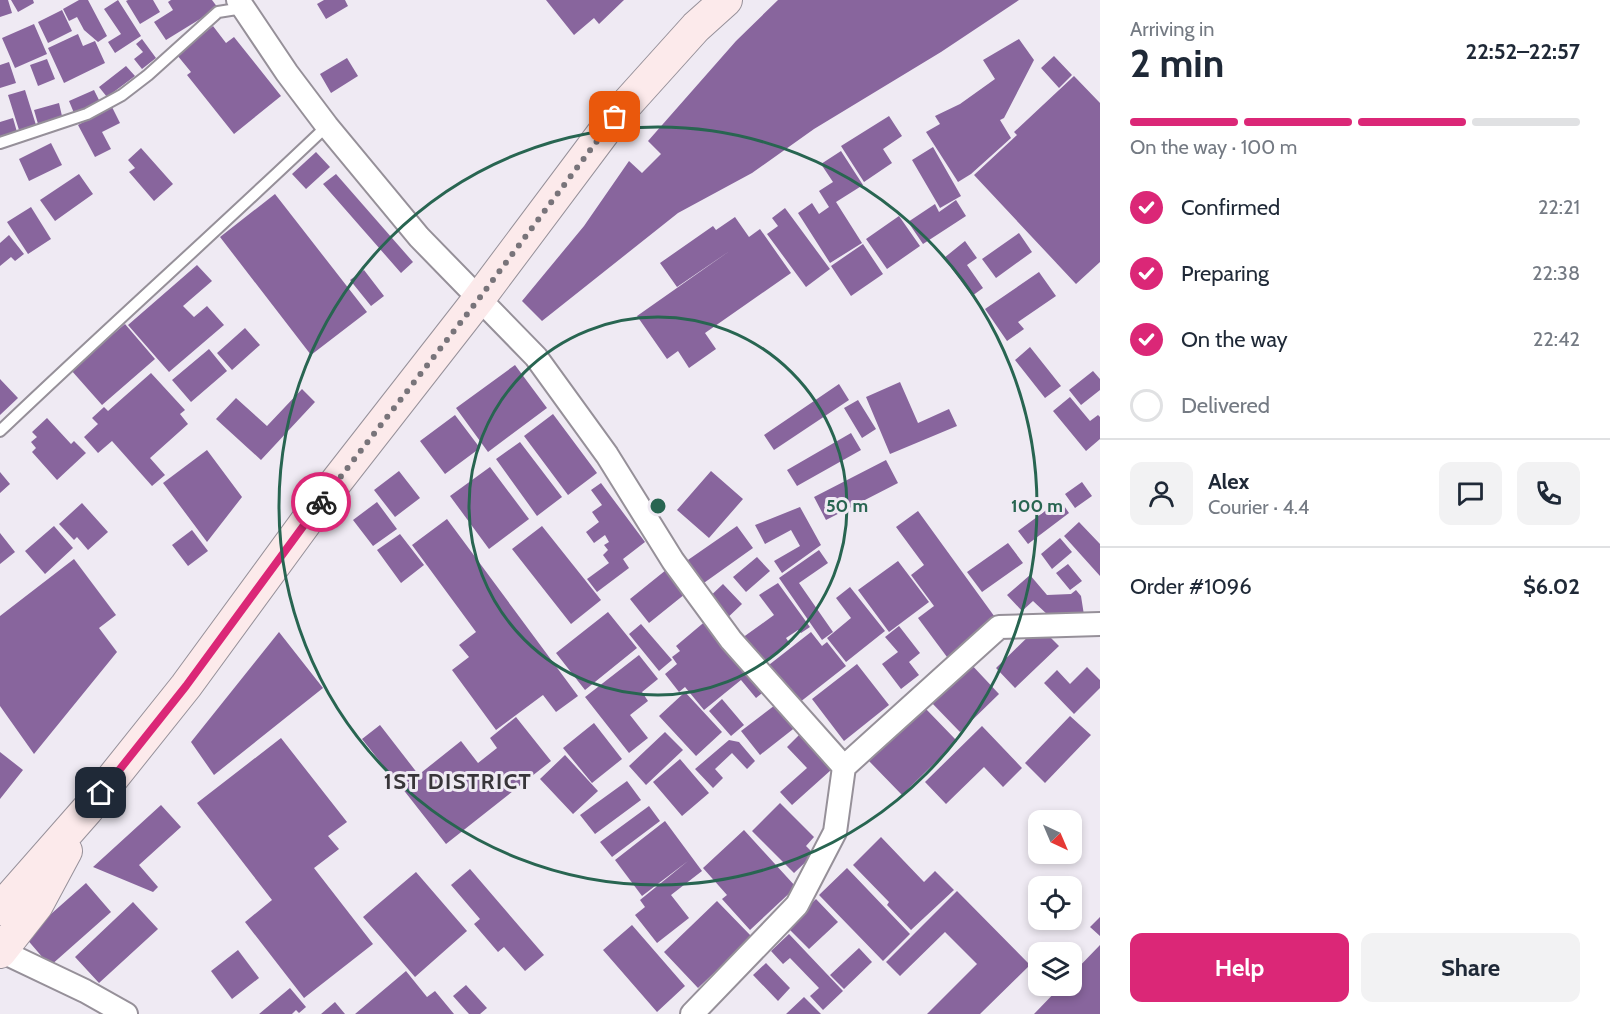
<!DOCTYPE html>
<html lang="en">
<head>
<meta charset="utf-8">
<style>
	body { margin:0; font-family:Cabin,sans-serif; background:#f2f2f3; color:#1f2937; height:100vh; display:flex; flex-direction:column; font-size:22px; white-space:nowrap }
	* { box-sizing:border-box; margin:0 }
	p { font-size:20px; color:#747a83 }
	.icon { flex:none; width:33px; height:33px; fill:none; stroke:currentColor; stroke-width:2; stroke-linecap:round; stroke-linejoin:round }
	.map { position:relative; flex:1; overflow:hidden }
	.drawer { display:flex; flex-direction:column; background:#fff; width:510px }
	.drawer>* { flex:none }
	.needle { width:39px; rotate:136deg }
	.buttons { position:absolute; left:1028px; top:810px; display:grid; gap:12px }
	.buttons a { display:grid; place-items:center; width:54px; height:54px; border-radius:12px; background:#fff; box-shadow:0 3px 9px #0003; font-size:30px }
	.pin { position:absolute; display:grid; place-items:center; width:51px; height:51px; color:#fff; margin:-26px; border-radius:12px; box-shadow:0 3px 9px #0006 }
	.courier { position:absolute; display:grid; place-items:center; width:60px; height:60px; margin:-30px; border:4px solid #db2777; border-radius:50%; background:#fff; color:#222; box-shadow:0 2px 8px #0007 }
	.head em { font-style:normal; font-weight:800 }
	.head div { display:flex; flex-direction:column-reverse }
	.head { display:flex; align-items:center; justify-content:space-between; height:102px; padding:0 30px }
	h1 { font-size:39px; font-weight:800; line-height:45px }
	.bar { display:grid; grid-template-columns:repeat(4,1fr); gap:9px 6px; align-content:center; height:72px; padding:0 30px }
	.bar i { height:8px; border-radius:4px; background:#e0e1e3 }
	.bar .current { background:#db2777 }
	.bar p { grid-column:span 4 }
	.line { display:flex; align-items:center; gap:15px; padding:0 30px; border-top:2px solid #e0e1e3 }
	.line div { flex:1 }
	.round { display:grid; place-items:center; flex:none; width:63px; height:63px; border-radius:12px; background:#f2f2f3 }
	ol { padding:0 30px; list-style:none }
	li { display:flex; align-items:center; gap:18px; height:66px }
	li p { margin-inline-start:auto }
	li .icon { padding:6px; border-radius:50%; background:#db2777; color:#fff; stroke-width:4 }
	li:last-child { color:#747a83 }
	li i { width:33px; height:33px; border:3px solid #e0e1e3; border-radius:50% }
	.action { display:flex; gap:12px; margin-top:auto; padding:12px 30px }
	.action a { flex:1; height:69px; border-radius:12px; background:#db2777; color:#fff; font-size:24px; font-weight:800; line-height:69px; text-align:center }
	.action a+a { background:#f2f2f3; color:#1f2937 }
	main { display:flex; flex:1; min-height:0 }
	.map>svg:first-child { display:block }
</style>
</head>
<body>
<main>
<div class="map">
<svg width="1100" height="1014" viewBox="0 0 1100 1014">
	<rect width="100%" height="100%" fill="#efeaf3"/>
	<path fill="#88659d" d="M0,0H8L12,13L0,17Z
		M11,0H33L34,3L18,12Z
		M79,0H88L107,36L98,42L84,30L77,17L69,21L63,9Z
		M118,0L141,36L115,53L108,42L121,34L104,9Z
		M128,0H153L160,12L140,24L126,1Z
		M171,0H212L218,8L166,40L154,22L173,10L168,2Z
		M324,0H345L348,6L326,19L317,4Z
		M546,0H624L599,24L594,18L574,35Z
		M778,0H1019L941,52L814,129L752,173L678,213L542,321L522,301L584,226L629,161L642,173L661,154L648,141L736,41Z
		M62,10L72,31L48,43L38,22Z
		M34,24L47,54L15,68L2,38Z
		M213,26L226,43L234,37L281,96L234,134L187,75L191,72L177,55Z
		M78,34L83,46L95,41L105,63L64,83L48,48Z
		M142,39L156,58L142,69L134,59L143,52L136,44Z
		M1019,39L1034,60L1004,118L1000,120L1011,138L971,174L958,182L926,132L940,124L935,116L960,104L995,79L983,60Z
		M1054,56L1072,75L1059,88L1041,68Z
		M347,58L358,76L331,93L320,74Z
		M47,59L55,79L38,86L30,65Z
		M9,62L16,83L0,88V65Z
		M126,66L135,76L107,97L99,87Z
		M1074,76L1100,103V262L1076,284L974,175L1017,135L1014,132Z
		M25,90L36,125L19,130L8,95Z
		M94,90L100,102L74,113L69,101Z
		M59,103L62,116L38,124L34,110Z
		M112,107L120,123L102,132L111,149L95,157L78,125Z
		M889,116L902,136L883,149L892,163L864,182L841,146Z
		M13,118L17,132L0,137V122Z
		M51,143L62,165L29,181L19,159Z
		M933,147L961,196L940,208L912,160Z
		M141,148L173,184L154,201L129,172L135,168L128,160Z
		M841,151L863,185L836,202L862,243L830,263L798,213L812,203L819,214L829,207L819,191L833,182L821,164Z
		M316,152L330,167L306,189L292,174Z
		M79,174L93,194L55,221L40,200Z
		M336,174L413,262L401,273L323,184Z
		M275,194L367,312L311,355L220,237Z
		M956,200L966,216L923,244L908,222L935,204L939,212Z
		M31,207L51,239L28,254L7,222Z
		M785,208L830,269L806,287L767,234L778,226L772,218Z
		M899,216L920,246L887,269L866,239Z
		M735,217L749,237L760,229L791,273L705,333L716,349L689,368L678,351L667,359L637,316L731,250L677,287L660,263L713,226L716,230Z
		M1019,233L1032,252L996,278L982,259Z
		M9,235L24,254L15,261L11,257L0,266V243Z
		M965,241L977,258L967,265L983,288L972,296L944,258Z
		M863,244L883,274L851,296L831,266Z
		M197,265L212,281L183,306L194,317L207,306L224,325L169,372L128,325Z
		M364,270L384,296L371,306L350,280Z
		M1039,272L1056,296L1018,322L1024,329L1007,341L985,309Z
		M125,324L155,359L102,405L71,370Z
		M245,328L260,345L232,370L217,353Z
		M1030,347L1061,386L1045,398L1015,360Z
		M209,349L227,371L191,402L172,380Z
		M515,365L547,408L488,452L456,408Z
		M1093,371L1100,379V390L1081,405L1069,390Z
		M151,373L185,410L180,414L188,424L150,458L165,475L152,486L112,441L98,453L84,437L98,424L92,418L104,407L108,411Z
		M0,379L18,398L0,415Z
		M900,382L918,423L949,409L957,426L890,454L866,397Z
		M839,384L849,400L774,450L764,435Z
		M302,389L315,402L261,460L216,419L236,398L267,426Z
		M1070,397L1090,421L1098,415L1100,417V439L1086,451L1053,411Z
		M858,400L876,429L862,438L844,408Z
		M553,414L597,473L568,495L524,436Z
		M455,415L480,448L445,474L420,441Z
		M47,418L71,444L74,441L86,453L57,480L32,452L36,448L31,442L37,437L32,432Z
		M851,433L861,450L797,486L787,470Z
		M520,442L562,497L537,516L496,459Z
		M207,450L242,497L207,542L163,483Z
		M886,460L898,483L826,520L814,497Z
		M490,467L529,519L489,549L450,496Z
		M399,471L420,498L395,517L374,490Z
		M711,471L743,499L709,538L677,510Z
		M0,472L10,484L0,493Z
		M1082,482L1092,496L1075,508L1065,494Z
		M601,483L645,542L623,559L629,568L597,592L587,579L609,563L603,555L608,550L604,545L609,542L605,535L594,543L586,532L599,522L592,512L602,505L591,490Z
		M1060,500L1069,513L1028,544L1018,531Z
		M377,502L397,529L373,546L353,520Z
		M82,503L108,532L88,550L77,537L74,540L59,524Z
		M800,507L821,545L782,573L774,561L800,546L791,530L765,544L755,525Z
		M918,511L997,620L947,657L918,618L934,606L911,575L924,565L896,527Z
		M447,519L578,696L556,712L543,695L496,730L452,670L469,657L459,645L476,632L412,545Z
		M1079,522L1100,544V576L1064,536Z
		M54,526L73,548L45,574L25,551Z
		M542,526L601,600L571,624L512,549Z
		M737,526L753,548L701,585L685,562Z
		M192,530L208,551L188,566L172,545Z
		M0,533L15,552L0,564Z
		M400,534L424,565L401,583L377,550Z
		M1060,538L1072,552L1052,569L1041,554Z
		M1008,543L1023,563L982,592L967,572Z
		M819,550L828,563L799,583L833,632L822,640L779,578Z
		M757,557L770,571L746,592L733,577Z
		M74,559L116,615L99,628L117,652L34,754L0,706V616Z
		M898,561L929,602L889,632L858,590Z
		M1068,564L1082,581L1070,590L1056,573Z
		M666,570L685,594L649,623L630,599Z
		M1030,575L1047,595L1071,594L1076,590L1081,596L1084,615L1049,616L1033,601L1022,611L1007,595Z
		M778,583L810,627L801,633L798,630L786,638L790,644L761,664L742,638L774,615L759,595Z
		M723,584L742,604L723,622L704,602Z
		M850,587L885,631L846,662L827,638L851,618L836,598Z
		M608,612L637,648L585,690L556,653Z
		M708,619L766,690L756,698L741,680L704,710L685,687L679,692L665,674L677,664L672,657L680,651L676,646Z
		M641,624L672,660L659,671L629,634Z
		M899,626L920,653L909,662L919,675L901,689L882,664L898,652L885,637Z
		M1039,626L1059,646L1015,688L996,668Z
		M279,632L323,688L214,775L191,742Z
		M811,632L822,646L827,642L846,666L795,706L765,668Z
		M639,655L658,679L642,692L648,701L630,715L648,738L629,753L585,697Z
		M969,662L999,694L960,732L929,700Z
		M857,664L889,705L844,741L812,699Z
		M1087,667L1100,680V688L1074,714L1044,683L1057,670L1070,684Z
		M685,692L722,732L696,756L659,716Z
		M722,699L744,725L731,736L709,711Z
		M779,702L797,726L760,755L741,731Z
		M925,708L957,741L902,795L869,761Z
		M1070,716L1091,735L1045,783L1025,763Z
		M516,717L551,761L446,844L402,788L461,741L478,763L497,748L490,738Z
		M594,723L622,759L592,783L563,748Z
		M380,725L418,774L401,788L362,739Z
		M982,726L1022,768L1003,787L984,767L946,804L925,782Z
		M665,732L683,750L646,785L629,766Z
		M799,735L831,770L792,805L780,792L807,768L787,747Z
		M281,738L347,822L328,836L339,849L314,868L373,944L304,998L245,922L272,900L197,803Z
		M729,740L739,742L755,761L747,769L732,753L715,769L723,778L713,788L695,769Z
		M0,752L23,770L0,799Z
		M565,755L598,791L573,814L540,779Z
		M680,759L709,793L682,816L653,782Z
		M627,781L641,800L595,834L580,815Z
		M780,803L814,837L806,846L814,854L794,873L752,831Z
		M161,805L181,827L139,865L158,887L153,892L93,867Z
		M649,806L660,821L612,857L600,842Z
		M665,821L702,871L671,895L689,918L657,943L635,915L645,907L640,900L688,861L642,896L615,860Z
		M744,830L796,887L750,930L722,899L727,895L703,868Z
		M881,837L924,882L935,871L954,890L911,930L887,905L889,902L853,865Z
		M847,868L910,934L883,961L819,895Z
		M470,869L544,955L525,971L504,947L498,952L474,924L480,919L451,885Z
		M416,872L467,931L415,977L363,917Z
		M86,883L111,912L50,966L25,937Z
		M957,891L1030,965L980,1014H927L977,964L945,932L900,976L886,962Z
		M816,899L838,922L809,949L787,927Z
		M717,901L752,937L698,988L664,952Z
		M133,902L158,929L99,983L75,957Z
		M1100,917V936L1090,927Z
		M632,925L685,986L657,1012L603,950Z
		M789,934L843,991L823,1010L810,996L819,988L790,958L783,964L771,951Z
		M1100,945V1014H1034L1061,986H1071V975Z
		M859,948L872,962L844,989L830,975Z
		M238,950L259,978L232,999L211,971Z
		M766,963L790,988L778,1001L753,975Z
		M406,971L427,997L435,991L454,1014H355Z
		M466,985L487,1008L480,1014H469L453,996Z
		M290,988L306,1007L299,1013L296,1010L292,1014H259Z
		M804,997L821,1014H786Z
		M335,1002L345,1014H321Z"/>
	<g fill="none" stroke-linecap="round" stroke-linejoin="round">
		<defs>
			<path id="lane" d="M0,143L87,114L122,95L148,75L218,12L243,8
				M0,431C108,328 219,229 327,126"/>
			<path id="street" d="M238,0L287,73L327,126L419,237L536,357L607,455L673,561L731,640L844,767
				M1,951L85,991L126,1014
				M692,1014L797,905L835,832L844,767L999,627L1100,624"/>
			<path id="secondary" d="M0,909L87,810L186,686L322,500L478,300L615,117L696,27L726,0
				M0,952L37,905L66,851"/>
		</defs>
		<use href="#lane" stroke="#969099" stroke-width="14"/>
		<use href="#street" stroke="#969099" stroke-width="26"/>
		<use href="#secondary" stroke="#969099" stroke-width="34"/>
		<use href="#lane" stroke="#fff" stroke-width="10"/>
		<use href="#street" stroke="#fff" stroke-width="22"/>
		<use href="#secondary" stroke="#fceaeb" stroke-width="32"/>
	</g>
	<g fill="none" stroke-linecap="round" stroke-linejoin="round">
		<path stroke="#78747a" stroke-width="6" stroke-dasharray="0 10.8" d="M321,502L478,300L615,117"/>
		<path stroke="#db2777" stroke-width="8" d="M101,793L186,686L321,502"/>
	</g>
	<g fill="none" stroke="#286551" stroke-width="3">
		<circle cx="658" cy="506" r="189"/>
		<circle cx="658" cy="506" r="379"/>
	</g>
	<g text-anchor="middle" stroke-width="6" stroke-linejoin="round" paint-order="stroke">
		<g font-size="22" font-weight="bold" letter-spacing="1.5" fill="#383539" stroke="#efeaf3">
			<text x="458" y="789">1ST DISTRICT</text>
		</g>
	</g>
	<circle cx="658" cy="506" r="9" fill="#286551" stroke="#efeaf3" stroke-width="3"/>
	<g font-size="18" text-anchor="middle" font-weight="bold" fill="#286551" stroke="#efeaf3" stroke-width="6" stroke-linejoin="round" paint-order="stroke">
		<text x="847" y="512">50 m</text>
		<text x="1037" y="512">100 m</text>
	</g>
</svg>
<div class="buttons">
<a><svg class="needle" viewBox="-14 -14 28 28"><path d="M0-13l5 13h-10z" fill="#e53935"/><path d="M0 13l5-13h-10z" fill="#747a83"/></svg></a>
<a><svg class="icon" aria-label="locate" viewBox="0 0 24 24"><circle cx="12" cy="12" r="6"/><path d="M12 2v4M12 18v4M2 12h4M18 12h4"/></svg></a>
<a><svg class="icon" aria-label="layers" viewBox="0 0 24 24"><path d="M12 4l9 5-9 5-9-5zM3 14l9 5 9-5"/></svg></a>
</div>
<div class="pin" style="left:615px;top:117px;background:#ea580c"><svg class="icon" aria-label="bag" viewBox="0 0 24 24"><path d="M5 8h14l-1 12H6zM9 8a3 3 0 0 1 6 0"/></svg></div>
<div class="pin" style="left:101px;top:793px;background:#1f2937"><svg class="icon" aria-label="home" viewBox="0 0 24 24"><path d="M3 11l9-7 9 7M6 9v11h12V9"/></svg></div>
<div class="courier" style="left:321px;top:502px"><svg class="icon" aria-label="bike" viewBox="0 0 24 24"><circle cx="6" cy="16" r="4"/><circle cx="18" cy="16" r="4"/><path d="M6 16l4-8h5l3 8M10 8l3 8H6M13 5h3"/></svg></div>
</div>
<section class="drawer">
<div class="head"><div><h1>2 min</h1><p>Arriving in</p></div><em>22:52–22:57</em></div>
<div class="bar"><i class="current"></i><i class="current"></i><i class="current"></i><i></i><p>On the way · 100 m</p></div>
<ol>
<li><svg class="icon" aria-label="check" viewBox="0 0 24 24"><path d="M5 12l5 5 9-10"/></svg>Confirmed<p>22:21</p></li>
<li><svg class="icon" aria-label="check" viewBox="0 0 24 24"><path d="M5 12l5 5 9-10"/></svg>Preparing<p>22:38</p></li>
<li><svg class="icon" aria-label="check" viewBox="0 0 24 24"><path d="M5 12l5 5 9-10"/></svg>On the way<p>22:42</p></li>
<li><i></i>Delivered</li>
</ol>
<div class="line" style="height:108px"><a class="round"><svg class="icon" aria-label="person" viewBox="0 0 24 24"><circle cx="12" cy="8" r="4"/><path d="M4 21q1-7 8-7t8 7"/></svg></a><div><b>Alex</b><p>Courier · 4.4</p></div><a class="round"><svg class="icon" aria-label="chat" viewBox="0 0 24 24"><path d="M4 5h16v11H9l-5 4z"/></svg></a><a class="round"><svg class="icon" aria-label="phone" viewBox="0 0 24 24"><path d="M5 4h4l2 5-3 2q2 4 5 5l2-3 5 2v4C11 20 4 13 5 4z"/></svg></a></div>
<div class="line" style="height:78px"><div>Order #1096</div><b>$6.02</b></div>
<div class="action"><a>Help</a><a>Share</a></div>
</section>
</main>
</body>
</html>
